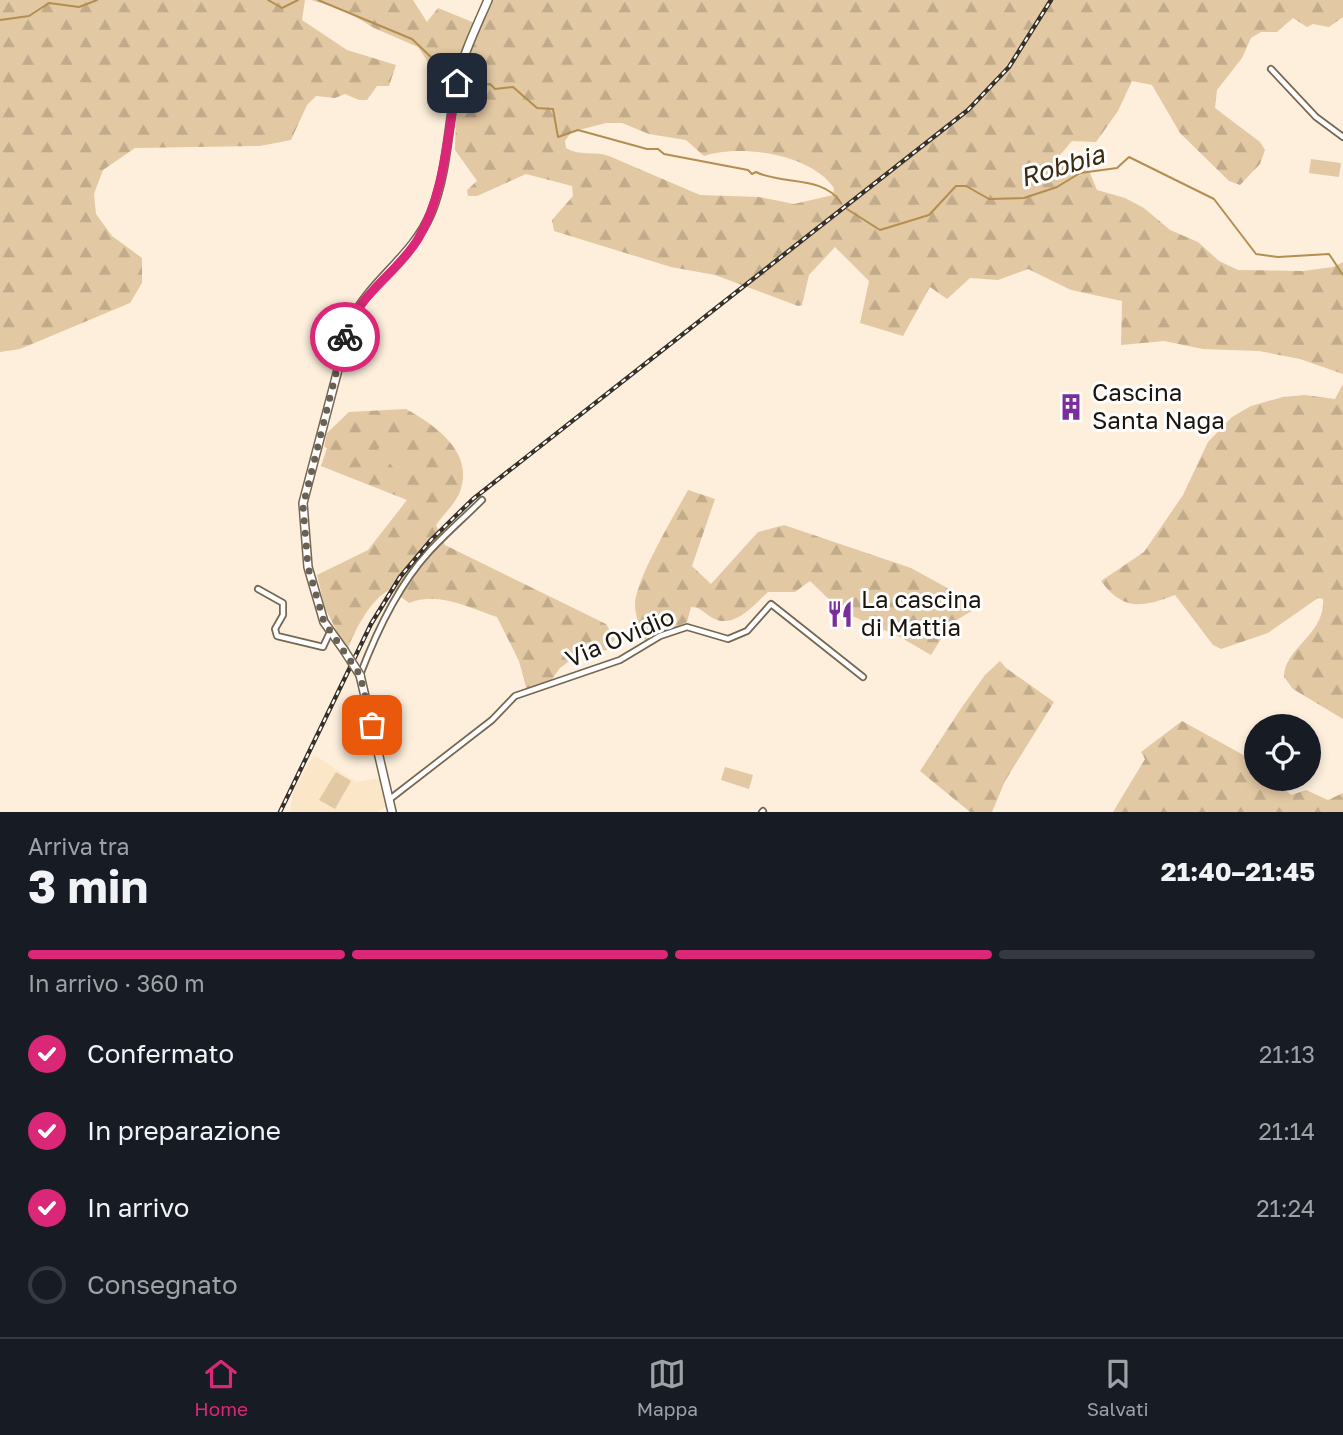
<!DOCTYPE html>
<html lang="it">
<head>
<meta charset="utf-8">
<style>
	body { margin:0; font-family:"Golos Text",sans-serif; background:#242831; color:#f1f3f6; height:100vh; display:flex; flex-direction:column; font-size:26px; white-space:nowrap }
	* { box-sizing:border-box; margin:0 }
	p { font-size:23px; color:#9ea1a6 }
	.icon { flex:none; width:38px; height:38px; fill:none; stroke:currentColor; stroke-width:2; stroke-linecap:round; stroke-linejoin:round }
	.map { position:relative; height:812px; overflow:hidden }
	.drawer { display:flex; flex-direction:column; background:#171b24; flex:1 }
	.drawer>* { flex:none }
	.controls { position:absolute; left:1244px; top:714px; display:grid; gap:14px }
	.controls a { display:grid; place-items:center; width:77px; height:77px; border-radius:50%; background:#171b24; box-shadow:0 4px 10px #0003; font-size:35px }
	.pin { position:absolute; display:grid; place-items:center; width:60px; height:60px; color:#fff; margin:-30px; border-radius:14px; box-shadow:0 4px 10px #0006 }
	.courier { position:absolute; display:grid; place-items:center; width:70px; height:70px; margin:-35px; border:5px solid #db2777; border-radius:50%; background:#fff; color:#222; box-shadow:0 2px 9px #0007 }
	.summary em { font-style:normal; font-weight:700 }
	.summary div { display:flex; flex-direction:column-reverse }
	.summary { display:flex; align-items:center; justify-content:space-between; height:119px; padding:0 28px }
	h1 { font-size:46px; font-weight:700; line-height:52px }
	.bar { display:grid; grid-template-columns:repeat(4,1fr); gap:10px 7px; align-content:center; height:84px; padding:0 28px }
	.bar i { height:9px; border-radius:5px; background:#363941 }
	.bar .active { background:#db2777 }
	.bar p { grid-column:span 4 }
	ol { padding:0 28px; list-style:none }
	li { display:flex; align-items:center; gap:21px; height:77px }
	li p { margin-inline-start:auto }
	li .icon { padding:7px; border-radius:50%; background:#db2777; color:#fff; stroke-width:4 }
	li:last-child { color:#9ea1a6 }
	li i { width:38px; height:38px; border:4px solid #363941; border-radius:50% }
	.dock { display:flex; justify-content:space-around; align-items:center; height:98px; border-top:2px solid #363941; background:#171b24; font-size:19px; color:#9ea1a6 }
	.dock a { display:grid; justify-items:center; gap:4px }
	.dock .active { color:#db2777 }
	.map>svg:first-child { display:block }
</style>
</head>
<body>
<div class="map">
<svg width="1343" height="812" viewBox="0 0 1343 812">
	<defs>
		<pattern id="forest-firs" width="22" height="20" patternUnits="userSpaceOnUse" patternTransform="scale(1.75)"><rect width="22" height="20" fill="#e2c8a3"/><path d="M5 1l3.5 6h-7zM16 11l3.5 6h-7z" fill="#c1ab8b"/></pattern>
	</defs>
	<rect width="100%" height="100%" fill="#fdefdc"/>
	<path fill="#fbe6c7" d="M314,755L356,782L381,778L387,806L377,812H290L294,790Z"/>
	<path fill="url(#forest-firs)" fill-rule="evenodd" d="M0,0H305L302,20L347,50L396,65L389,86H377L367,100H359L345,94L335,98L316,96L307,105L291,140L260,146L135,148L103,170L94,194L96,214L112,236L142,258V283L130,303L20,349L0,352Z
		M311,0H413L427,22L438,8L477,24L487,0H1343V17L1329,27L1313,24L1307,27L1293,18L1277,32H1261L1251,38L1242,58L1217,90L1215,108L1260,142L1265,150L1260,164L1240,185L1229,181L1180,133L1152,85L1132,81L1118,111L1096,142L1072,141L1060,155V160L1067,165L1089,171L1097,190L1125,198L1144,208L1170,230L1198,242L1219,261L1238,270L1303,271L1333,267L1343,262V374L1300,359L1259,351L1203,349L1164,341L1121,345L1122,301L1071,290L1028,269L998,280L970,278L947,299L930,287L903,336L860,323L869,281L835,247L809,275L802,305L798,306L715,275L671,267L554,231L552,220L573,196L572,186L526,174L477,196H468L467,190L477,181L455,150L456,114L442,83L418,47L374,28L344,10ZM606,123H622L649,134L686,140L704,156C740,144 810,153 834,188L833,195L794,204L759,197L700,195L609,156C595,151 578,156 566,148L565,141L571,132Z
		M1343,384V719L1293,689L1284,677C1284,648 1326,634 1323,599L1318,598L1268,633L1221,649L1213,645L1175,595C1143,607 1124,612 1101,581L1144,552L1183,495L1208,442L1232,417L1251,406L1283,397L1305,395L1335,399Z
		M406,409C437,426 476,454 459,494C454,505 443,515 436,525L445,545L606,624L615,639L607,650L598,651L586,646L572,654L571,660L560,668L545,689L528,694L519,661L497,617C469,608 439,591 409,603L391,589C371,598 354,631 347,651L325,608L317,575L368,550L407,500L321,466L327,448L324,447L327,433L349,412Z
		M688,490L715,499L692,566L711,584L758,532L784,525L911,568L980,606L950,624L931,655L900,637L841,611L810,581L795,592H768C753,606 733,631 711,617C703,612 700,607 691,607L687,622L645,642C642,631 635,617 635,605C635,580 675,514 688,490Z
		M1000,661L1006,668L1054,702L1005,781L992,812H970L920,771L962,707L985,675Z
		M1182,721L1256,762V779H1273L1291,795L1306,790L1328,800L1343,793V812H1113L1145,759L1141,752Z"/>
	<path fill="#e2c8a3" d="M1311,159L1341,163L1339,177L1309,173Z
		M389,439L408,463L397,472L378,449Z
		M725,767L753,775L749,789L721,780Z
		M336,772L351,781L335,809L319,800Z"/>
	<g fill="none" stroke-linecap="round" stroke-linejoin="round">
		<path stroke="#b48d50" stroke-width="2" d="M268,0L282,8L298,0
			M318,0L412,39L453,78
			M0,20L29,16L49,3L79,7L97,0
			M462,80L477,85L490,84L495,89L513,87L537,108L553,109L558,137L578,130L647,149H658L664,154L748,170L752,174L756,172C781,185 824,175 841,203
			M847,209L880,230L929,215L956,186H966L989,199L1024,198L1057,187L1080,173L1117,168L1129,157L1214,199L1256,254L1278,257L1329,254L1343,275"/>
		<defs>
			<path id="street" d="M1271,69L1316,117L1343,137
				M258,589L283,603V615L275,629L277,636L323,647L330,632
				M360,675C376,633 397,587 428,553C445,534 464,518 482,500
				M390,799L492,720L515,696L620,660L660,636L687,627L728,639L747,631L771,604L863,677
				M762,812L763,811"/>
			<path id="secondary" d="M344,650L324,622L308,567L303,503L351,320C372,279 413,256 431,213C447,174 448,127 456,86C462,56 476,28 488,0
				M360,675L392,812"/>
		</defs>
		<use href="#street" stroke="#766752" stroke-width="8"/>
		<use href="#secondary" stroke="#766752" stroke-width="10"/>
		<use href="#street" stroke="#fff" stroke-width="4.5"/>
		<use href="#secondary" stroke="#fff" stroke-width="7"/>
		<defs>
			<path id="rail" d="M280,812L371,624L400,577L431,540L473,499L968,110L1009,67L1051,0"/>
		</defs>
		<use href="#rail" stroke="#373027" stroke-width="4.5"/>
		<use href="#rail" stroke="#fefefe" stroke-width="2" stroke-dasharray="5" stroke-linecap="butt"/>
		<defs>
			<path id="secondary-bridge" d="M344,650L360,675"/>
		</defs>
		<use href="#secondary-bridge" stroke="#766752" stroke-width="10" stroke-linecap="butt"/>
		<use href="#secondary-bridge" stroke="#fff" stroke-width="7"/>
	</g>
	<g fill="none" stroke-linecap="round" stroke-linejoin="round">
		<path stroke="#6a6155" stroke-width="7" stroke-dasharray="0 12.6" d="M345,337L303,506L308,567L324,622L360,675L372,725"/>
		<path stroke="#db2777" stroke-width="9" d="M345,337C356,295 396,275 418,239C445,193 447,135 457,83"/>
	</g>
	<defs>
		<symbol id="building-bare" viewBox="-9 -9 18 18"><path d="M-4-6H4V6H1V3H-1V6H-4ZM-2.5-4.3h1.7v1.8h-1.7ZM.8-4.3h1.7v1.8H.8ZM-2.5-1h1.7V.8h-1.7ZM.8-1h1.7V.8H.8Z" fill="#7b2c9d" stroke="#fefefe" stroke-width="2.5" paint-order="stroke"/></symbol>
		<symbol id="restaurant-bare" viewBox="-9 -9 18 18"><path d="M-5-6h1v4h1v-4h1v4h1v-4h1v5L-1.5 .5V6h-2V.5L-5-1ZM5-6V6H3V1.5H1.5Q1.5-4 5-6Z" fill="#7b2c9d" stroke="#fefefe" stroke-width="2.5" paint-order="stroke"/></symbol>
	</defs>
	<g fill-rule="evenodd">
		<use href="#building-bare" x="1052" y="388" width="38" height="38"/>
		<use href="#restaurant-bare" x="821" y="595" width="38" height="38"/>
	</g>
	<g text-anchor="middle" stroke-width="6" stroke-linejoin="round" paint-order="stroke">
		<g font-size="24" fill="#1b150d" stroke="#fefefe" text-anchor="start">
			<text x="1092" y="401">Cascina<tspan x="1092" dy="28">Santa Naga</tspan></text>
			<text x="861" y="608">La cascina<tspan x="861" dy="28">di Mattia</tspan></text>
		</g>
		<g font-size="24" fill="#1b150d" stroke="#fefefe">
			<text transform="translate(620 638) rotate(-23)" y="8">Via Ovidio</text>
		</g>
		<g font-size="26" font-style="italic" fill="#3b2a0e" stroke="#fefefe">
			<text transform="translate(1062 166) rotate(-17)" y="9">Robbia</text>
		</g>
	</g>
</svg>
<div class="controls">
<a><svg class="icon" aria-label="locate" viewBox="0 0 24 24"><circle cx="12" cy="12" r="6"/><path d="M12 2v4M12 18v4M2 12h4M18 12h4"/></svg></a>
</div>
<div class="pin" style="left:372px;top:725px;background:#ea580c"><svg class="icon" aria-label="bag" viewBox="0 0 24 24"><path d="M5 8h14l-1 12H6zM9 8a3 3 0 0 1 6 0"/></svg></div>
<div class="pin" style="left:457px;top:83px;background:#1f2937"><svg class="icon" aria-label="home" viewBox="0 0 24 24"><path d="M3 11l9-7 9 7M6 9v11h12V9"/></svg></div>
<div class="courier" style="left:345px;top:337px"><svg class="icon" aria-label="bike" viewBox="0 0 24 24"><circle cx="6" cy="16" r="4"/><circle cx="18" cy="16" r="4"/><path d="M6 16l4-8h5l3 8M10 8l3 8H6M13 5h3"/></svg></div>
</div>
<section class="drawer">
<div class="summary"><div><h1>3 min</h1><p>Arriva tra</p></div><em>21:40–21:45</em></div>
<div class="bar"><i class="active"></i><i class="active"></i><i class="active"></i><i></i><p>In arrivo · 360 m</p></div>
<ol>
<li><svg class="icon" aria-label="check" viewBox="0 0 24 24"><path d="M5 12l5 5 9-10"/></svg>Confermato<p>21:13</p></li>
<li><svg class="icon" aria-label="check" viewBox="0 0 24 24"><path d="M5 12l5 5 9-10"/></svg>In preparazione<p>21:14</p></li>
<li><svg class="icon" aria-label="check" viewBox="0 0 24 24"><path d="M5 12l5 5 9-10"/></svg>In arrivo<p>21:24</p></li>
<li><i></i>Consegnato</li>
</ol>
</section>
<nav class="dock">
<a class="active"><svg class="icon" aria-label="home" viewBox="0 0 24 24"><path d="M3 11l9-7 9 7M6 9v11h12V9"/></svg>Home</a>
<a><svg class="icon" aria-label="map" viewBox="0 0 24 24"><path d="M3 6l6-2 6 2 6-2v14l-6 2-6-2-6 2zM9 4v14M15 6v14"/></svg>Mappa</a>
<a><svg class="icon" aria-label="saved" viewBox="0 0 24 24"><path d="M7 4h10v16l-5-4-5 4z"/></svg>Salvati</a>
</nav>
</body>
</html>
